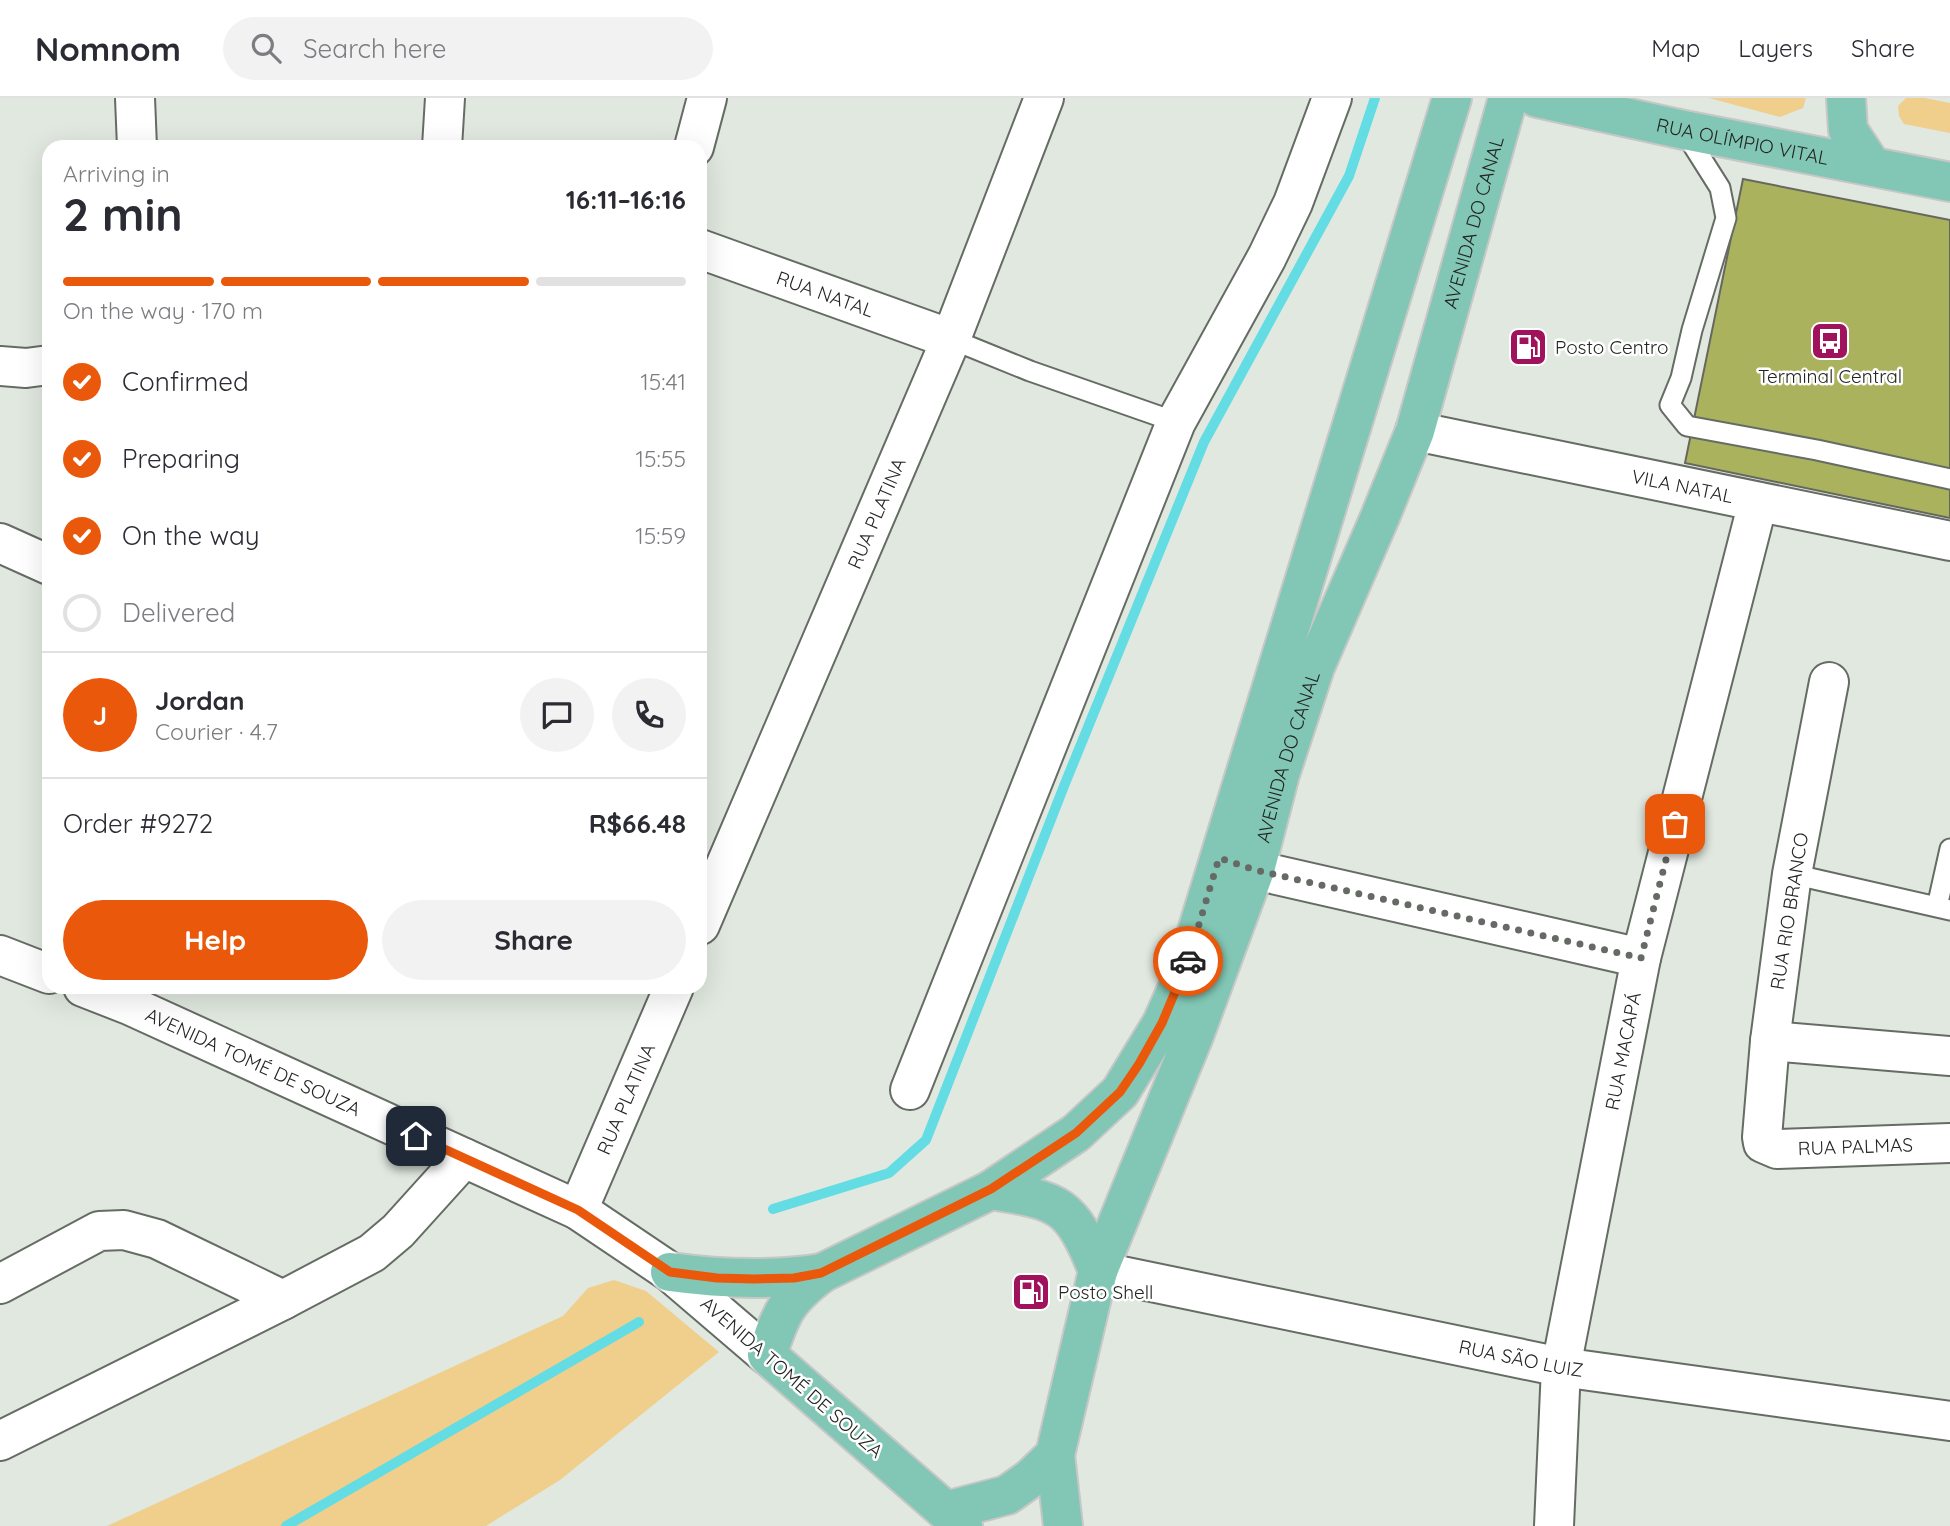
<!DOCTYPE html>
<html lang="en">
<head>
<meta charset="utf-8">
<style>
	body { margin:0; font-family:Quicksand,sans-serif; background:#f2f2f3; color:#2b2b33; height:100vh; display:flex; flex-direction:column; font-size:26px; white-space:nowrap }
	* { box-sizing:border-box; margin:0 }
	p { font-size:23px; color:#7c7c81 }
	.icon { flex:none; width:38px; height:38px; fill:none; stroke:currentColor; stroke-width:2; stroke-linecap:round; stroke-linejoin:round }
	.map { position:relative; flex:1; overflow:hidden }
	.details { position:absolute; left:42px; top:42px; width:665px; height:854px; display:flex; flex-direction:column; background:#fff; border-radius:21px; box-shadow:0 7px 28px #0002 }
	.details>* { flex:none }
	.pin { position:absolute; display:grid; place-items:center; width:60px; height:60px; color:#fff; margin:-30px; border-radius:14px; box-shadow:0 4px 10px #0006 }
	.courier { position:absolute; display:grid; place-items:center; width:70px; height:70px; margin:-35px; border:5px solid #ea580c; border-radius:50%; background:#fff; color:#222; box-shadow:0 2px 9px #0007 }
	.summary em { font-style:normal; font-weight:800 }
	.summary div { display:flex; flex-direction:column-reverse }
	.summary { display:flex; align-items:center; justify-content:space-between; height:119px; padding:0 21px }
	h1 { font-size:46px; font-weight:800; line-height:52px }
	.bar { display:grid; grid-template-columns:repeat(4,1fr); gap:10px 7px; align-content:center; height:84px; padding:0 21px }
	.bar i { height:9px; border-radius:5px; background:#e1e1e2 }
	.bar .current { background:#ea580c }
	.bar p { grid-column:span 4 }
	.line { display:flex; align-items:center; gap:18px; padding:0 21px; border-top:2px solid #e1e1e2 }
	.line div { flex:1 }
	.round { display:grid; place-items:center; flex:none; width:74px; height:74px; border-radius:37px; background:#f2f2f3 }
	ol { padding:0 21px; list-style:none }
	li { display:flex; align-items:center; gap:21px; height:77px }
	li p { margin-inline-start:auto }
	li .icon { padding:7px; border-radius:50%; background:#ea580c; color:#fff; stroke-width:4 }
	li:last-child { color:#7c7c81 }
	li i { width:38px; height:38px; border:4px solid #e1e1e2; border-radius:50% }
	.action { display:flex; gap:14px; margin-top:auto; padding:14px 21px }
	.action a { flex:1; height:80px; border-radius:42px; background:#ea580c; color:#fff; font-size:28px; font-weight:800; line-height:80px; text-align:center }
	.action a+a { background:#f2f2f3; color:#2b2b33 }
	header { display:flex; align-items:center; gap:42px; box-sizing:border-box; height:98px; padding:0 35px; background:#fff; border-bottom:2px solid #e1e1e2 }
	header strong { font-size:33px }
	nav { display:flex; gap:38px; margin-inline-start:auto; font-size:24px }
	.search { width:490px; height:63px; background:#f2f2f3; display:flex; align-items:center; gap:18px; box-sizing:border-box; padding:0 24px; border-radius:38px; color:#7c7c81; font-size:26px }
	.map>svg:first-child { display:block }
</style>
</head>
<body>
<header>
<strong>Nomnom</strong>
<div class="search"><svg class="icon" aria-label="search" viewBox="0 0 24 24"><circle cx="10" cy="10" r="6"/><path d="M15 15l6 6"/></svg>Search here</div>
<nav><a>Map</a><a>Layers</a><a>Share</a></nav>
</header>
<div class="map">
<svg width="1950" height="1428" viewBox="0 0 1950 1428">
	<rect width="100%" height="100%" fill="#e0e8df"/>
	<path fill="#f0cf8c" d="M1709,0H1806L1803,10L1780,19Z
		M1906,0H1925L1950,5V35L1904,26L1899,18L1898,8Z
		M614,1182L646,1193L719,1254L560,1382L486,1428H107L563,1218L588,1190Z"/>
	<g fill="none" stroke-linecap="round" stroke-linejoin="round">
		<path stroke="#63dce3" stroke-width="10" d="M773,1111L889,1075L926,1042L1064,688L1204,344L1349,78L1375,0
			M286,1428L639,1224"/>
	</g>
	<path fill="#aab25e" stroke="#66685e" stroke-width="2" d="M1743,81L1950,122V420L1685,365Z"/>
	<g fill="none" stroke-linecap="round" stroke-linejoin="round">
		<defs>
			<path id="service" d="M1684,33L1720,90L1726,120L1692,232L1681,280L1670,307L1687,328L1817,352L1950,381
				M951,241L1030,273L1176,324
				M1792,776L1950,812
				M1937,809L1950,751"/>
			<g id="minor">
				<path d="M135,0L137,49"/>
				<path d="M442,49L445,0"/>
				<path d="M694,49L707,0"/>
				<path id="s1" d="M700,151L951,241"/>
				<path d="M0,268L26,270L49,267"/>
				<path d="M0,445L49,467"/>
				<path id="s2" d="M1829,584L1792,776L1770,943L1762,1039L1763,1045L1777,1051L1950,1045"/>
				<path d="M1224,762L1255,772L1641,860"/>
				<path id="s3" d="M700,827L951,241L1044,0"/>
				<path d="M1770,943L1950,958"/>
				<path d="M910,992L1176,324L1267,159L1293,105L1332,0"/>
				<path id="s4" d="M578,1112L674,889"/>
				<path id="s5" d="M1098,1173L1561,1269L1950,1323"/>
				<path d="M0,1186L99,1133L124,1132L157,1141L283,1202"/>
				<path d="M0,1343L283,1202L372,1155L398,1133L464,1060"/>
				<path id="s6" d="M1554,1428L1561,1269L1641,860L1758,404"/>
			</g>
			<g id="tertiary">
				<path id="s7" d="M1415,333L1950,443"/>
				<path d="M0,857L49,876"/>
				<path id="s8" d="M83,889L129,907L578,1112L670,1174L767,1257"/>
			</g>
			<g id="primary">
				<path id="s9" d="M1537,0L1684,32L1950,84"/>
				<path d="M1846,0L1848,32L1871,67"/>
				<path d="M991,1092C1061,1103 1071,1106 1098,1173"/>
				<path d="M670,1174C721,1181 771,1183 822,1175"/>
				<path d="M1055,1357L1063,1428"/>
				<path id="s10" d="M946,1413L1007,1397L1031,1380L1055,1357L1098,1173L1195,935L1255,772L1280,676L1315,569L1380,419L1415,333L1508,0"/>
				<path d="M963,1428L767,1257C781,1215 786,1202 822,1175L991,1092L1076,1035L1120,994L1162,925L1185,873L1452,0"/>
			</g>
		</defs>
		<use href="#service" stroke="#656c64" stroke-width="23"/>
		<use href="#minor" stroke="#656c64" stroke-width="42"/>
		<use href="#tertiary" stroke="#656c64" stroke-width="42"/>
		<use href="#primary" stroke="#c6c7c6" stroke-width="42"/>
		<use href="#service" stroke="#fff" stroke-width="19"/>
		<use href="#minor" stroke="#fff" stroke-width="38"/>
		<use href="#tertiary" stroke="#fff" stroke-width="38"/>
		<use href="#primary" stroke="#82c7b5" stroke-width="38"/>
	</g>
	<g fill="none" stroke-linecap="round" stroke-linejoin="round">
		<path stroke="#656a64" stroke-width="7" stroke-dasharray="0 12.6" d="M1188,863L1219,760L1255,772L1641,860L1675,726"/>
		<path stroke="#ea580c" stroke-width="9" d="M416,1038L578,1112L670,1174L717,1180L754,1181L794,1180L821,1175L991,1091L1076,1035L1120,994L1139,966L1162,925L1188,863"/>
	</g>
	<defs>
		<symbol id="bus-square" viewBox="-11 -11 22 22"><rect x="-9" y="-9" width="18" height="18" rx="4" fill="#a0135c" stroke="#fff"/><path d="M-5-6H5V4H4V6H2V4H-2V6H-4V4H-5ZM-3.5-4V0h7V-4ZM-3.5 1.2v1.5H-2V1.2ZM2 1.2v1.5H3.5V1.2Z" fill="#fff"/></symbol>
		<symbol id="fuel-square" viewBox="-11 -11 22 22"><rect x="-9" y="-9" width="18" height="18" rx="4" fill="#a0135c" stroke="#fff"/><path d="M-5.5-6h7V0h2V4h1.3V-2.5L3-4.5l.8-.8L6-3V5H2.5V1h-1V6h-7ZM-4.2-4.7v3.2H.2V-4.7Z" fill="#fff"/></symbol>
	</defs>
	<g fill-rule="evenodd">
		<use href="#bus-square" x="1808" y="221" width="44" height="44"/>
		<use href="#fuel-square" x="1506" y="227" width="44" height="44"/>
		<use href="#fuel-square" x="1009" y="1172" width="44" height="44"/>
	</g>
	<g text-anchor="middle" stroke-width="5" stroke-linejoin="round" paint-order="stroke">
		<g font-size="19" fill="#232622" stroke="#fff">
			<text dy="7" stroke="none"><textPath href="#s9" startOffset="210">RUA OLÍMPIO VITAL</textPath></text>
			<text dy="7" stroke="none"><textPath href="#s10" startOffset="1430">AVENIDA DO CANAL</textPath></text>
			<text dy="7" stroke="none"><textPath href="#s1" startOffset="133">RUA NATAL</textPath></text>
			<text dy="7" stroke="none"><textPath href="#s7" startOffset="273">VILA NATAL</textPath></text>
			<text dy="7" stroke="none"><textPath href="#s3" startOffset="448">RUA PLATINA</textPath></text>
			<text dy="7" stroke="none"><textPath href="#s10" startOffset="863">AVENIDA DO CANAL</textPath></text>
			<text transform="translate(1789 813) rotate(-81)" y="7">RUA RIO BRANCO</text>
			<text dy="7" stroke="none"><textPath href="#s6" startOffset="481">RUA MACAPÁ</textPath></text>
			<text dy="7" stroke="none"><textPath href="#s8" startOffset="186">AVENIDA TOMÉ DE SOUZA</textPath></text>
			<text dy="7" stroke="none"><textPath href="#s4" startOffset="121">RUA PLATINA</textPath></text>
			<text dy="7" stroke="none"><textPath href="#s2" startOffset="560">RUA PALMAS</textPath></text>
			<text dy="7" stroke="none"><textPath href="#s5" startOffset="432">RUA SÃO LUIZ</textPath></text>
			<text transform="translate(792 1279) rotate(41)" y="7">AVENIDA TOMÉ DE SOUZA</text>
		</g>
		<g font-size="19" fill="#232622" stroke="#fff" text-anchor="start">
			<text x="1555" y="256">Posto Centro</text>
			<text x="1830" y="285" text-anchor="middle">Terminal Central</text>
			<text x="1058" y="1201">Posto Shell</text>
		</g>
	</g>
</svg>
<div class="pin" style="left:1675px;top:726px;background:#ea580c"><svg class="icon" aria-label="bag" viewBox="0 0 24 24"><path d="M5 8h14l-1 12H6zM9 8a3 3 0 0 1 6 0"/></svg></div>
<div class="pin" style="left:416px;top:1038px;background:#1f2937"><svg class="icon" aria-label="home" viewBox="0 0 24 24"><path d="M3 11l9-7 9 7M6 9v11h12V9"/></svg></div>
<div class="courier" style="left:1188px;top:863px"><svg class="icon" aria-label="car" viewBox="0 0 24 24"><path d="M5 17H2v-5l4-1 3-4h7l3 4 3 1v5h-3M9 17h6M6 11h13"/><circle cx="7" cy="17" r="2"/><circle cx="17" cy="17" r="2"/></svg></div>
<section class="details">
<div class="summary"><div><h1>2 min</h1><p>Arriving in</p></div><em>16:11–16:16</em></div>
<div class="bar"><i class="current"></i><i class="current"></i><i class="current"></i><i></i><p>On the way · 170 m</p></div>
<ol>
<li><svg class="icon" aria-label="check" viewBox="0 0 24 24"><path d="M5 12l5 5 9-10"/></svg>Confirmed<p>15:41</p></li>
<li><svg class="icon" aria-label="check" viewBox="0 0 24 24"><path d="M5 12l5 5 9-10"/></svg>Preparing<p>15:55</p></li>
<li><svg class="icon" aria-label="check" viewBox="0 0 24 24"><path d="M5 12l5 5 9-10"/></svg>On the way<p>15:59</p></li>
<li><i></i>Delivered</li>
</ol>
<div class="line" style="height:126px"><b class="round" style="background:#ea580c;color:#fff">J</b><div><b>Jordan</b><p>Courier · 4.7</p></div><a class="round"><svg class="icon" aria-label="chat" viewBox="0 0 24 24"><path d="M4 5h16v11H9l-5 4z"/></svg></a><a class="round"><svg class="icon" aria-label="phone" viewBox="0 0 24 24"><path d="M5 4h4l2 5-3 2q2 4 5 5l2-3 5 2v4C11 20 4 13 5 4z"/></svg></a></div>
<div class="line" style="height:91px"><div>Order #9272</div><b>R$66.48</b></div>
<div class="action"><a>Help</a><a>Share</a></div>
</section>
</div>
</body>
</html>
